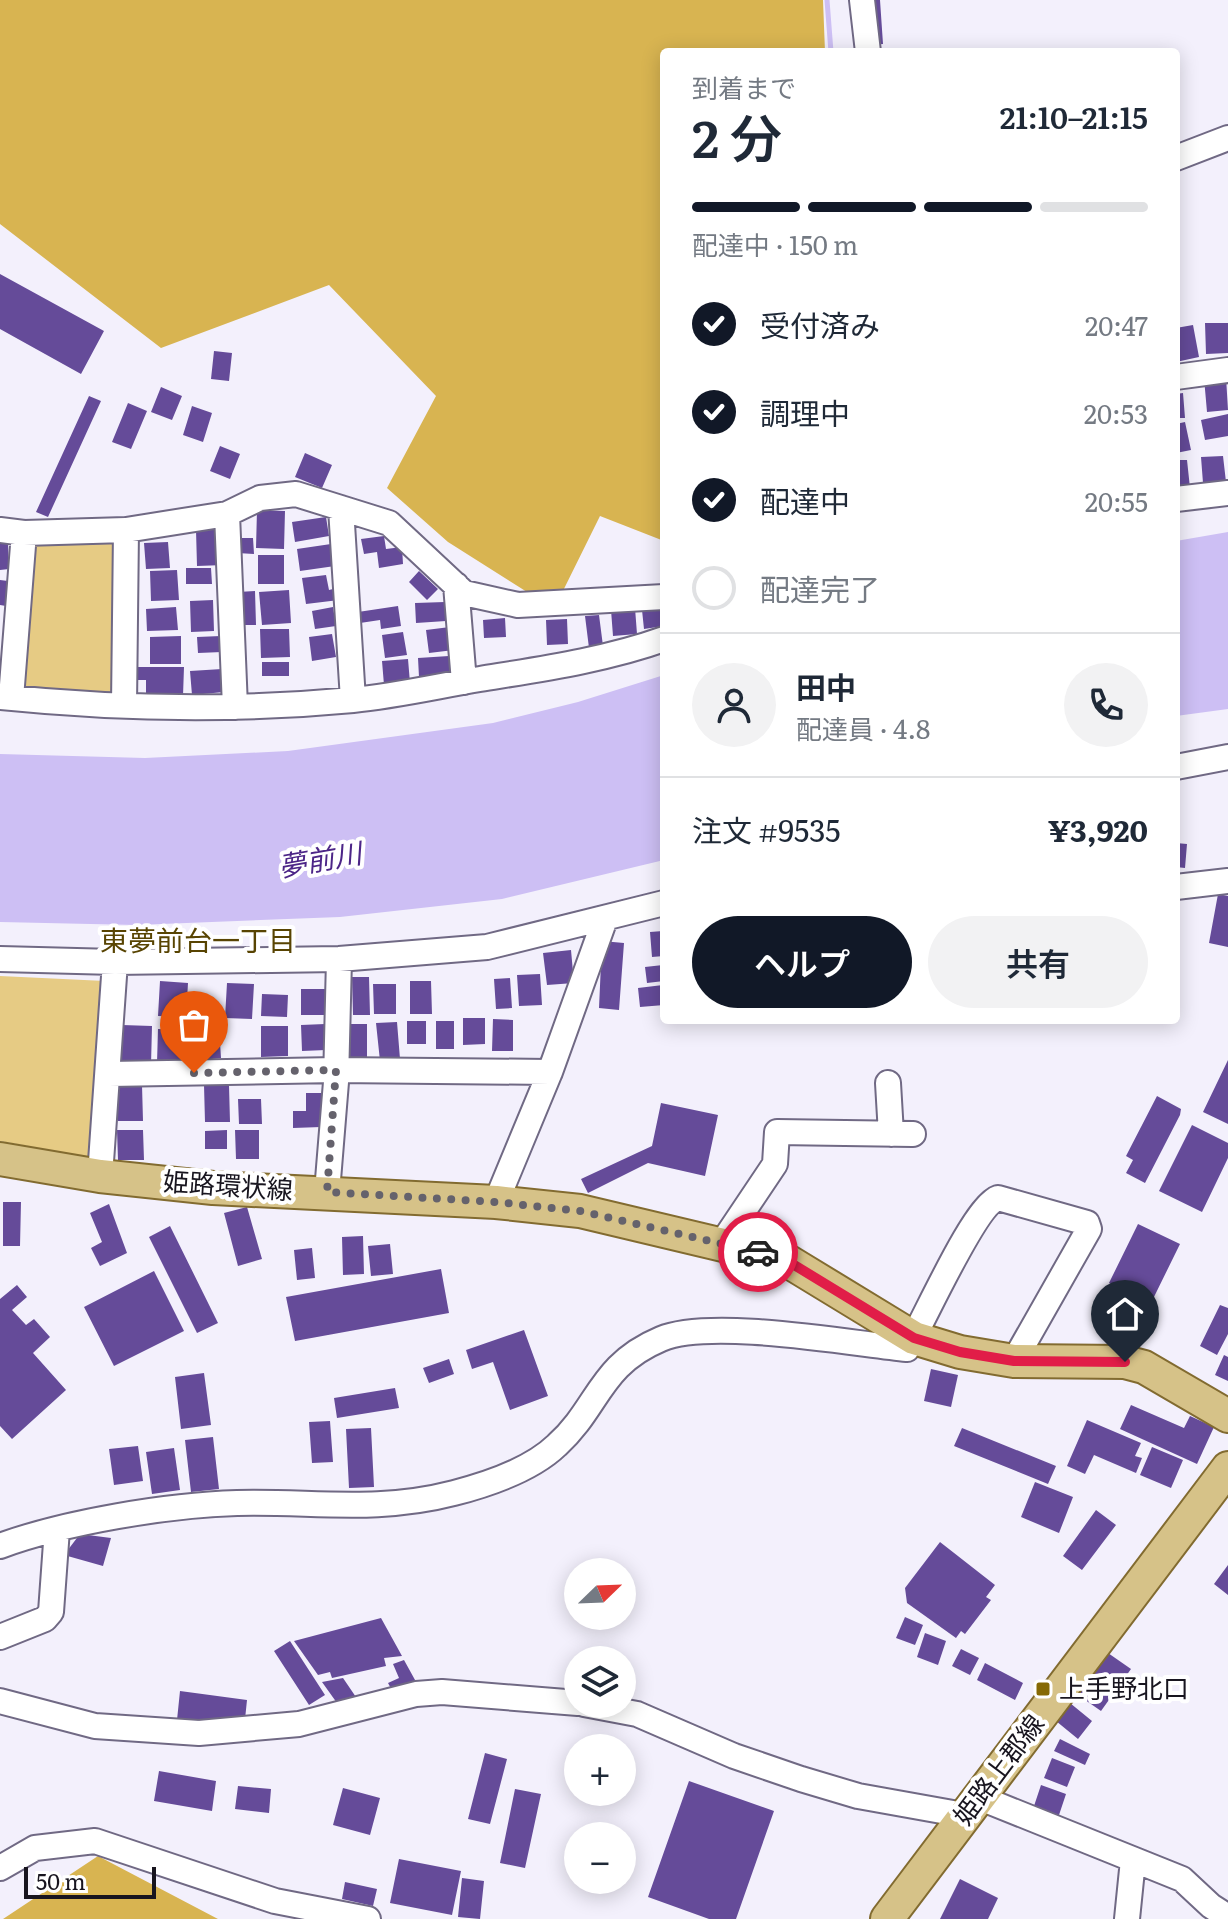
<!DOCTYPE html>
<html lang="ja">
<head>
<meta charset="utf-8">
<style>
	body { margin:0; font-family:Literata,"Noto Sans JP",serif; background:#f2f2f3; color:#1f2937; height:100vh; display:flex; flex-direction:column; font-size:30px; white-space:nowrap }
	* { box-sizing:border-box; margin:0 }
	p { font-size:26px; color:#747a83 }
	.icon { flex:none; width:44px; height:44px; fill:none; stroke:currentColor; stroke-width:2; stroke-linecap:round; stroke-linejoin:round }
	.map { position:relative; flex:1; overflow:hidden }
	.side { position:absolute; left:660px; top:48px; width:520px; height:976px; display:flex; flex-direction:column; background:#fff; border-radius:8px; box-shadow:0 4px 20px #0003 }
	.side>* { flex:none }
	.needle { width:52px; rotate:67deg }
	.controls { position:absolute; left:564px; top:1558px; display:grid; gap:16px }
	.controls a { display:grid; place-items:center; width:72px; height:72px; border-radius:50%; background:#fff; box-shadow:0 4px 20px #0003; font-size:40px }
	.scale { position:absolute; left:24px; bottom:20px; width:132px; box-sizing:border-box; padding-left:8px; border:4px solid #18151f; border-top:0; font-size:22px; line-height:28px; white-space:nowrap; color:#18151f; -webkit-text-stroke:6px #fff; paint-order:stroke }
	.pin { position:absolute; display:grid; place-items:center; width:68px; height:68px; color:#fff; margin:-82px -34px; border-radius:50% 50% 50% 0; rotate:-45deg; box-shadow:0 0 8px #0007 }
	.pin .icon { rotate:45deg }
	.courier { position:absolute; display:grid; place-items:center; width:80px; height:80px; margin:-40px; border:6px solid #e11d48; border-radius:50%; background:#fff; color:#222; box-shadow:0 2px 10px #0007 }
	.headline em { font-style:normal; font-weight:600 }
	.headline div { display:flex; flex-direction:column-reverse }
	.headline { display:flex; align-items:center; justify-content:space-between; height:136px; padding:0 32px }
	h1 { font-size:52px; font-weight:600; line-height:60px }
	.bar { display:grid; grid-template-columns:repeat(4,1fr); gap:12px 8px; align-content:center; height:96px; padding:0 32px }
	.bar i { height:10px; border-radius:6px; background:#e0e1e3 }
	.bar .on { background:#111827 }
	.bar p { grid-column:span 4 }
	.line { display:flex; align-items:center; gap:20px; padding:0 32px; border-top:2px solid #e0e1e3 }
	.line div { flex:1 }
	.round { display:grid; place-items:center; flex:none; width:84px; height:84px; border-radius:42px; background:#f2f2f3 }
	ol { padding:0 32px; list-style:none }
	li { display:flex; align-items:center; gap:24px; height:88px }
	li p { margin-inline-start:auto }
	li .icon { padding:8px; border-radius:50%; background:#111827; color:#fff; stroke-width:4 }
	li:last-child { color:#747a83 }
	li i { width:44px; height:44px; border:4px solid #e0e1e3; border-radius:50% }
	.button { display:flex; gap:16px; margin-top:auto; padding:16px 32px }
	.button a { flex:1; height:92px; border-radius:48px; background:#111827; color:#fff; font-size:32px; font-weight:600; line-height:92px; text-align:center }
	.button a+a { background:#f2f2f3; color:#1f2937 }
	.map>svg:first-child { display:block }
</style>
</head>
<body>
<div class="map">
<svg width="1228" height="1919" viewBox="0 0 1228 1919">
	<rect width="100%" height="100%" fill="#f3f0fc"/>
	<path fill="#e6cb84" d="M110,538L118,545L116,688L109,695L29,691L21,680L30,548L38,540Z
		M0,976L105,981L96,1153L88,1157L0,1141Z"/>
	<path fill="#d8b451" d="M0,0H823L825,52H664V541L600,516L554,609L448,542L387,488L436,396L329,285L161,348L0,224Z
		M98,1856L218,1919H3Z"/>
	<path fill="#cdbff4" d="M1228,532V709L1176,716V541Z
		M664,675V860L502,899L340,917L136,925L0,922V754L145,758L288,751L493,723L578,702Z"/>
	<g fill="none" stroke-linecap="round" stroke-linejoin="round">
		<path stroke="#cdbff4" stroke-width="5" d="M827,0L831,52"/>
	</g>
	<path fill="#654b99" d="M864,0H880L883,44L870,45Z
		M0,274L104,331L81,374L0,329Z
		M1205,323H1228V353L1206,354Z
		M1193,325L1199,357L1176,362V328Z
		M214,351L232,353L229,381L211,379Z
		M1226,377L1228,410L1207,412L1204,378Z
		M161,387L182,396L172,420L151,412Z
		M1183,393L1185,418H1176V394Z
		M89,396L101,401L48,517L36,512Z
		M128,403L147,411L131,449L112,442Z
		M192,406L212,413L203,442L183,435Z
		M1228,414V436L1205,440L1201,420Z
		M1185,422L1191,450L1176,453V424Z
		M220,446L240,454L230,479L210,471Z
		M305,453L332,465L322,488L295,477Z
		M1223,456L1226,482L1203,483L1201,457Z
		M1176,460H1187L1190,488L1176,489Z
		M257,510L285,511L284,549L256,548Z
		M326,517L329,536L295,542L292,522Z
		M222,529L224,565L197,566L196,530Z
		M384,536L386,549L402,547L403,564L379,568L377,552L364,554L361,539Z
		M238,538H253L254,554L237,553Z
		M168,542L170,568L146,569L144,543Z
		M0,544H8L9,569L0,570Z
		M331,544L335,566L300,571L297,549Z
		M258,555H284V584H258Z
		M186,568H211L212,584H186Z
		M177,570L179,600L151,601L150,571Z
		M419,571L438,589L427,600L409,582Z
		M326,575L329,590L337,588L339,600L306,604L302,578Z
		M0,580L8,581L6,606L0,605Z
		M289,590L291,623L262,625L259,592Z
		M255,591L256,625H240L238,592Z
		M213,600L214,631L191,632L190,601Z
		M445,602L446,621L416,623L415,603Z
		M398,606L401,626L381,629L380,620L360,623L358,612Z
		M176,607L178,630L147,631L146,609Z
		M333,607L336,626L315,629L312,611Z
		M664,607V626L644,629L642,610Z
		M635,608L637,634L613,636L611,610Z
		M599,615L603,646L589,648L585,616Z
		M505,618L506,637L484,638L483,620Z
		M567,619L568,644L547,645L546,620Z
		M450,627L454,650L429,653L426,630Z
		M260,629H289L290,657L261,658Z
		M403,632L407,655L385,658L382,635Z
		M332,634L336,657L312,661L309,637Z
		M181,636V664H150V637Z
		M221,636L222,652L198,653L197,637Z
		M449,656L451,675L419,677L418,658Z
		M408,659L410,683L384,685L382,661Z
		M262,662H289V676H262Z
		M136,667H184L183,696L146,695V680H136Z
		M222,669L224,692L192,695L190,671Z
		M1176,843L1187,844L1185,868L1176,867Z
		M1218,894L1228,896V947L1209,943Z
		M663,931L664,956L652,957L650,932Z
		M602,941L624,943L619,1010L599,1008Z
		M571,950L574,983L547,985L543,953Z
		M663,965L664,981L647,983L645,967Z
		M540,974L542,1005L519,1006L517,975Z
		M352,977H369L370,1015H353Z
		M510,978L512,1008L496,1009L494,979Z
		M160,981L188,983L186,1017L158,1016Z
		M410,981H431L432,1014H410Z
		M227,983L254,984L252,1019L225,1018Z
		M373,984H396V1014H374Z
		M663,985L664,1005L640,1007L638,988Z
		M301,989H328V1015H301Z
		M262,994L288,995L287,1017L261,1016Z
		M463,1018H485V1044L463,1045Z
		M493,1019L513,1020V1051H492Z
		M407,1021H426V1044H407Z
		M436,1021H454V1049H436Z
		M397,1022L400,1059L380,1061L376,1023Z
		M325,1024L326,1050L302,1051L301,1025Z
		M348,1024H367V1062L348,1061Z
		M122,1025L152,1026L151,1065L121,1064Z
		M219,1026L221,1058L193,1061L190,1028Z
		M261,1026H288V1056L261,1057Z
		M158,1029L184,1030L183,1063H157Z
		M1228,1060V1124L1203,1112Z
		M142,1085L143,1121H118V1086Z
		M204,1085H229L230,1122H205Z
		M306,1093H321V1127L293,1128V1111H306Z
		M1157,1096L1181,1109L1180,1115L1145,1183L1126,1173L1133,1160L1126,1156Z
		M238,1099H261L262,1124H239Z
		M661,1103L718,1115L705,1176L648,1163L588,1193L581,1179L652,1146Z
		M1192,1125L1228,1143V1158L1202,1212L1159,1191Z
		M117,1130H143L144,1160H118Z
		M227,1130V1149H205V1131Z
		M235,1130H259V1159H236Z
		M3,1202H21L20,1246H3Z
		M109,1204L127,1253L100,1266L91,1248L102,1242L90,1213Z
		M247,1207L262,1259L238,1266L224,1213Z
		M1138,1224L1180,1244L1151,1303L1109,1283Z
		M170,1226L218,1323L197,1333L149,1237Z
		M363,1236L364,1274L343,1275L342,1237Z
		M390,1244L393,1274L371,1276L368,1246Z
		M312,1248L315,1278L297,1280L294,1250Z
		M441,1269L449,1313L295,1341L286,1297Z
		M154,1271L184,1331L114,1366L84,1307Z
		M17,1285L27,1297L12,1310L26,1325L34,1319L50,1337L33,1353L66,1390L12,1439L0,1426V1299Z
		M1220,1305L1228,1308V1334L1217,1355L1200,1346Z
		M524,1330L548,1396L510,1410L493,1362L472,1369L466,1350Z
		M1224,1355L1228,1357V1381L1215,1375Z
		M449,1359L454,1374L429,1383L423,1368Z
		M931,1369L958,1375L951,1407L924,1401Z
		M204,1373L211,1425L181,1429L175,1377Z
		M395,1388L399,1408L337,1418L334,1398Z
		M1131,1405L1184,1428L1190,1416L1214,1427L1197,1464L1120,1429Z
		M1087,1420L1141,1443L1135,1456L1142,1458L1136,1473L1094,1455L1085,1474L1067,1466Z
		M330,1421L333,1462L312,1463L309,1422Z
		M371,1428L374,1487L349,1488L346,1429Z
		M962,1428L1056,1466L1048,1484L954,1446Z
		M213,1437L219,1489L191,1492L185,1440Z
		M138,1446L143,1481L114,1485L109,1449Z
		M1152,1447L1183,1460L1171,1488L1140,1475Z
		M174,1448L180,1490L152,1494L146,1452Z
		M1035,1482L1073,1497L1059,1533L1021,1517Z
		M1096,1510L1116,1525L1082,1570L1063,1556Z
		M80,1534L111,1538L103,1566L64,1555Z
		M940,1542L995,1585L986,1597L991,1600L965,1634L961,1631L956,1638L907,1603L905,1588Z
		M1228,1565V1595L1214,1584Z
		M905,1617L923,1625L915,1645L896,1638Z
		M381,1618L402,1656L384,1658L386,1666L332,1678L330,1672L318,1675L294,1641Z
		M925,1633L946,1641L938,1665L917,1657Z
		M290,1641L325,1695L309,1705L274,1651Z
		M961,1649L979,1658L970,1675L952,1666Z
		M1108,1653L1131,1669L1101,1711L1078,1695Z
		M404,1660L420,1689L395,1696L388,1683L399,1678L393,1664Z
		M985,1663L1023,1683L1015,1700L977,1680Z
		M343,1678L360,1703L342,1710L322,1682Z
		M180,1691L247,1700L244,1729L177,1720Z
		M1070,1703L1092,1721L1078,1739L1056,1721Z
		M1060,1739L1090,1754L1085,1765L1054,1751Z
		M485,1753L507,1759L490,1824L468,1819Z
		M1052,1758L1075,1767L1067,1787L1044,1778Z
		M159,1771L216,1781L212,1811L154,1801Z
		M689,1781L774,1811L736,1919H709L648,1897Z
		M1041,1785L1066,1794L1058,1818L1033,1809Z
		M238,1786L271,1789L269,1813L235,1809Z
		M343,1788L380,1798L370,1835L333,1825Z
		M515,1789L541,1794L525,1868L500,1863Z
		M399,1859L461,1871L452,1915L390,1903Z
		M462,1878L484,1881L480,1919L458,1917Z
		M960,1879L998,1898L988,1919H940Z
		M345,1882L377,1889L373,1906L342,1899Z"/>
	<g fill="none" stroke-linecap="round" stroke-linejoin="round">
		<defs>
			<path id="minor" d="M862,0L868,52
				M1176,158L1228,138
				M1176,377L1228,370
				M1176,499L1228,493
				M341,508L353,700
				M227,514L235,707
				M0,530L24,533L126,530L227,514L260,498L296,494L389,523L464,593L518,605L664,597
				M456,585L464,682
				M0,697C117,709 236,711 353,700C395,696 438,686 480,679C541,669 605,660 664,639
				M11,698L24,533
				M124,705L126,530
				M1176,767L1228,757
				M1176,887L1228,881
				M0,959L115,962L339,959L487,947L664,903
				M109,1074L336,1070L550,1072
				M888,1083L891,1134
				M100,1176L115,962
				M327,1192L336,1082L339,959
				M496,1202L550,1072L605,919
				M722,1243L775,1164L777,1132L913,1134
				M0,1546C65,1522 168,1505 237,1503C313,1501 377,1513 454,1493C489,1484 531,1470 557,1445C599,1407 599,1365 661,1339C710,1318 849,1343 907,1349C924,1321 974,1206 998,1198L1087,1223L1089,1229L1014,1361
				M0,1637L45,1619L51,1612L57,1529
				M0,1701L95,1726L199,1733L299,1724L416,1694L442,1692L578,1703
				M584,1704L637,1714L734,1756L801,1779L858,1796L964,1815
				M978,1797L1182,1879L1211,1906L1228,1917
				M0,1868L35,1848L95,1841L275,1901L368,1919
				M1127,1919L1133,1860"/>
			<path id="major" d="M0,1159L100,1176L213,1188L496,1202L580,1211L786,1260L914,1338L960,1352L1014,1361L1125,1362L1144,1367L1228,1416
				M887,1919L1228,1468"/>
		</defs>
		<use href="#minor" stroke="#706984" stroke-width="28"/>
		<use href="#major" stroke="#826b30" stroke-width="36"/>
		<use href="#minor" stroke="#fff" stroke-width="24"/>
		<use href="#major" stroke="#d6c288" stroke-width="32"/>
	</g>
	<g fill="none" stroke-linecap="round" stroke-linejoin="round">
		<path stroke="#65626c" stroke-width="8" stroke-dasharray="0 14.4" d="M194,1073L336,1070L327,1192L496,1202L580,1211L758,1252"/>
		<path stroke="#e11d48" stroke-width="10" d="M758,1252L786,1260L914,1338L960,1352L1014,1361L1125,1362"/>
	</g>
	<rect fill="#866905" stroke="#fff" stroke-width="3" x="1035" y="1681" width="16" height="16" rx="4"/>
	<g text-anchor="middle" stroke-width="8" stroke-linejoin="round" paint-order="stroke">
		<g font-size="26" fill="#18151f" stroke="#fff">
			<text transform="translate(228 1186) rotate(4)" y="9">姫路環状線</text>
			<text transform="translate(999 1770) rotate(-53)" y="9">姫路上郡線</text>
		</g>
		<g font-size="26" fill="#18151f" stroke="#fff" text-anchor="start">
			<text x="1059" y="1698">上手野北口</text>
		</g>
		<g font-size="28" font-style="italic" fill="#4c2587" stroke="#fff">
			<text transform="translate(320 860) rotate(-10)" y="10">夢前川</text>
		</g>
		<g font-size="28" fill="#584402" stroke="#fff">
			<text x="198" y="951">東夢前台一丁目</text>
		</g>
	</g>
</svg>
<div class="controls">
<a><svg class="needle" viewBox="-14 -14 28 28"><path d="M0-13l5 13h-10z" fill="#e53935"/><path d="M0 13l5-13h-10z" fill="#747a83"/></svg></a>
<a><svg class="icon" aria-label="layers" viewBox="0 0 24 24"><path d="M12 4l9 5-9 5-9-5zM3 14l9 5 9-5"/></svg></a>
<a>+</a>
<a>−</a>
</div>
<div class="scale">50 m</div>
<div class="pin" style="left:194px;top:1073px;background:#ea580c"><svg class="icon" aria-label="bag" viewBox="0 0 24 24"><path d="M5 8h14l-1 12H6zM9 8a3 3 0 0 1 6 0"/></svg></div>
<div class="pin" style="left:1125px;top:1362px;background:#1f2937"><svg class="icon" aria-label="home" viewBox="0 0 24 24"><path d="M3 11l9-7 9 7M6 9v11h12V9"/></svg></div>
<div class="courier" style="left:758px;top:1252px"><svg class="icon" aria-label="car" viewBox="0 0 24 24"><path d="M5 17H2v-5l4-1 3-4h7l3 4 3 1v5h-3M9 17h6M6 11h13"/><circle cx="7" cy="17" r="2"/><circle cx="17" cy="17" r="2"/></svg></div>
<section class="side">
<div class="headline"><div><h1>2 分</h1><p>到着まで</p></div><em>21:10–21:15</em></div>
<div class="bar"><i class="on"></i><i class="on"></i><i class="on"></i><i></i><p>配達中 · 150 m</p></div>
<ol>
<li><svg class="icon" aria-label="check" viewBox="0 0 24 24"><path d="M5 12l5 5 9-10"/></svg>受付済み<p>20:47</p></li>
<li><svg class="icon" aria-label="check" viewBox="0 0 24 24"><path d="M5 12l5 5 9-10"/></svg>調理中<p>20:53</p></li>
<li><svg class="icon" aria-label="check" viewBox="0 0 24 24"><path d="M5 12l5 5 9-10"/></svg>配達中<p>20:55</p></li>
<li><i></i>配達完了</li>
</ol>
<div class="line" style="height:144px"><a class="round"><svg class="icon" aria-label="person" viewBox="0 0 24 24"><circle cx="12" cy="8" r="4"/><path d="M4 21q1-7 8-7t8 7"/></svg></a><div><b>田中</b><p>配達員 · 4.8</p></div><a class="round"><svg class="icon" aria-label="phone" viewBox="0 0 24 24"><path d="M5 4h4l2 5-3 2q2 4 5 5l2-3 5 2v4C11 20 4 13 5 4z"/></svg></a></div>
<div class="line" style="height:104px"><div>注文 #9535</div><b>¥3,920</b></div>
<div class="button"><a>ヘルプ</a><a>共有</a></div>
</section>
</div>
</body>
</html>
